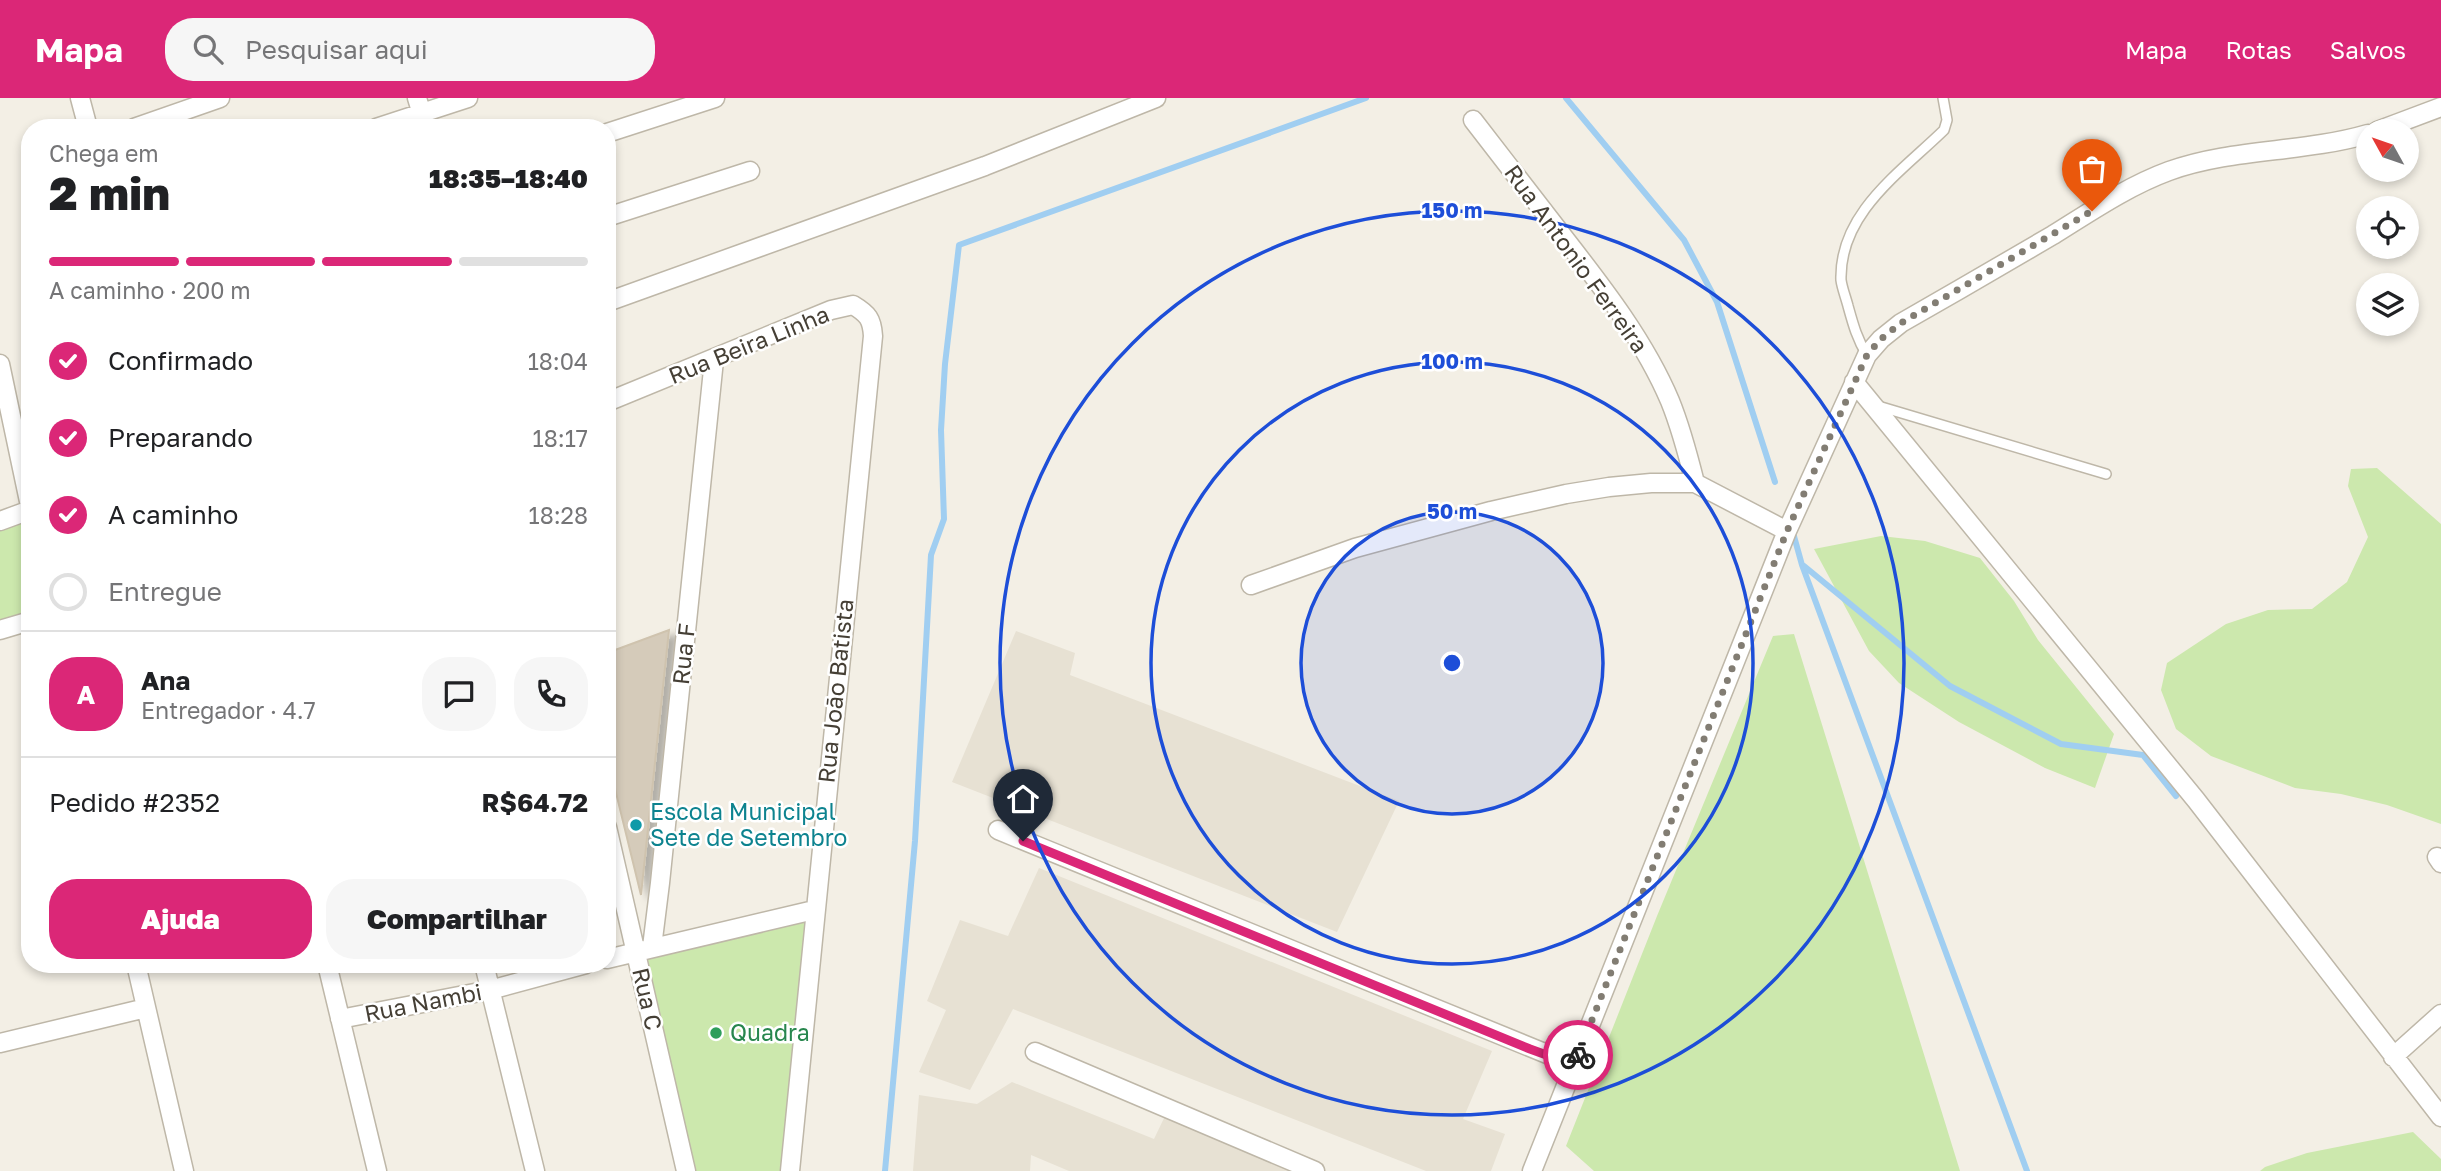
<!DOCTYPE html>
<html lang="pt">
<head>
<meta charset="utf-8">
<style>
	body { margin:0; font-family:"Golos Text",sans-serif; background:#f6f6f6; color:#202124; height:100vh; display:flex; flex-direction:column; font-size:26px; white-space:nowrap }
	* { box-sizing:border-box; margin:0 }
	p { font-size:23px; color:#757577 }
	.icon { flex:none; width:38px; height:38px; fill:none; stroke:currentColor; stroke-width:2; stroke-linecap:round; stroke-linejoin:round }
	.map { position:relative; flex:1; overflow:hidden }
	.drawer { position:absolute; left:21px; top:21px; width:595px; height:854px; display:flex; flex-direction:column; background:#fff; border-radius:28px; box-shadow:0 4px 10px #0003 }
	.drawer>* { flex:none }
	.needle { width:46px; rotate:310deg }
	.controls { position:absolute; left:2356px; top:21px; display:grid; gap:14px }
	.controls a { display:grid; place-items:center; width:63px; height:63px; border-radius:50%; background:#fff; box-shadow:0 4px 10px #0003; font-size:35px }
	.pin { position:absolute; display:grid; place-items:center; width:60px; height:60px; color:#fff; margin:-72px -30px; border-radius:50% 50% 50% 0; rotate:-45deg; box-shadow:0 0 7px #0007 }
	.pin .icon { rotate:45deg }
	.courier { position:absolute; display:grid; place-items:center; width:70px; height:70px; margin:-35px; border:5px solid #db2777; border-radius:50%; background:#fff; color:#222; box-shadow:0 2px 9px #0007 }
	.summary em { font-style:normal; font-weight:800 }
	.summary div { display:flex; flex-direction:column-reverse }
	.summary { display:flex; align-items:center; justify-content:space-between; height:119px; padding:0 28px }
	h1 { font-size:46px; font-weight:800; line-height:52px }
	.bar { display:grid; grid-template-columns:repeat(4,1fr); gap:10px 7px; align-content:center; height:84px; padding:0 28px }
	.bar i { height:9px; border-radius:5px; background:#e0e0e0 }
	.bar .selected { background:#db2777 }
	.bar p { grid-column:span 4 }
	.line { display:flex; align-items:center; gap:18px; padding:0 28px; border-top:2px solid #e0e0e0 }
	.line div { flex:1 }
	.round { display:grid; place-items:center; flex:none; width:74px; height:74px; border-radius:28px; background:#f6f6f6 }
	ol { padding:0 28px; list-style:none }
	li { display:flex; align-items:center; gap:21px; height:77px }
	li p { margin-inline-start:auto }
	li .icon { padding:7px; border-radius:50%; background:#db2777; color:#fff; stroke-width:4 }
	li:last-child { color:#757577 }
	li i { width:38px; height:38px; border:4px solid #e0e0e0; border-radius:50% }
	.action { display:flex; gap:14px; margin-top:auto; padding:14px 28px }
	.action a { flex:1; height:80px; border-radius:28px; background:#db2777; color:#fff; font-size:28px; font-weight:800; line-height:80px; text-align:center }
	.action a+a { background:#f6f6f6; color:#202124 }
	header { display:flex; align-items:center; gap:42px; box-sizing:border-box; height:98px; padding:0 35px; background:#db2777; color:#fff }
	header strong { font-size:33px }
	nav { display:flex; gap:38px; margin-inline-start:auto; font-size:24px }
	.search { width:490px; height:63px; background:#f6f6f6; display:flex; align-items:center; gap:18px; box-sizing:border-box; padding:0 24px; border-radius:28px; color:#757577; font-size:26px }
	.map>svg:first-child { display:block }
</style>
</head>
<body>
<header>
<strong>Mapa</strong>
<div class="search"><svg class="icon" aria-label="search" viewBox="0 0 24 24"><circle cx="10" cy="10" r="6"/><path d="M15 15l6 6"/></svg>Pesquisar aqui</div>
<nav><a>Mapa</a><a>Rotas</a><a>Salvos</a></nav>
</header>
<div class="map">
<svg width="2441" height="1073" viewBox="0 0 2441 1073">
	<defs>
		<filter id="shadow"><feDropShadow dx="8" dy="4.5" stdDeviation="3.5" flood-color="#0004"/></filter>
	</defs>
	<rect width="100%" height="100%" fill="#f3efe5"/>
	<path fill="#e7e1d3" d="M1016,533L1075,555L1070,577L1399,703L1337,834L952,684Z
		M1039,770L1492,953L1463,1021L1505,1036L1491,1073H1426L1013,911L970,992L919,974L946,912L927,903L960,822L1008,838Z
		M1012,984L1154,1041L1166,1016L1309,1073H1069L1031,1057L1030,1073H913L919,997L977,1006Z"/>
	<path fill="#cce8ad" d="M2377,370L2441,426V726L2387,707L2341,696L2295,690L2211,658L2176,631L2161,592L2167,565L2226,526L2268,512L2312,511L2347,484L2368,439L2348,388L2351,371Z
		M25,415L30,430V516L0,526V425Z
		M1881,438L1925,443L1980,460L2014,503L2038,542L2114,636L2095,690L2045,670L1959,624L1899,585L1869,553L1814,451Z
		M1794,536L1960,1073H1594L1566,1048L1657,818L1773,538Z
		M813,816L787,1073H691L643,857Z
		M2413,1034L2441,1061V1073H2260L2265,1069L2307,1055Z"/>
	<g fill="none" stroke-linecap="round" stroke-linejoin="round">
		<path stroke="#a0cef1" stroke-width="6" d="M1566,0L1684,142L1717,204L1775,384
			M1792,431L1802,467L2027,1073
			M1804,468L1950,588L2061,646L2143,657L2176,698
			M885,1073L915,743L931,457L944,421L941,332L945,266L959,147L1366,0"/>
	</g>
	<path fill="#d5cbba" stroke="#cfc3ae" stroke-width="2" filter="url(#shadow)" d="M669,532L641,797L607,658V555Z"/>
	<g fill="none" stroke-linecap="round" stroke-linejoin="round">
		<defs>
			<path id="service" d="M1867,257C1857,241 1853,226 1848,208C1846,200 1842,190 1841,182C1839,115 1901,74 1944,32L1947,22L1943,0
				M1878,308L2106,376"/>
			<path id="minor" d="M80,0L88,30
				M417,0L426,30
				M1473,22C1504,62 1534,101 1565,141C1604,191 1645,244 1670,303C1681,330 1688,357 1695,385
				M134,30L220,0
				M376,30L468,0
				M2377,33L2441,9
				M607,35L715,0
				M607,119L750,73
				M607,204L985,68L1156,0
				M0,266L30,408
				M1854,284L2196,702L2441,1019
				M607,304L831,212L853,207C868,216 872,221 873,238L790,1073
				M0,423L30,412
				M1251,487L1355,450L1491,413L1566,396L1609,389L1651,385H1695L1787,433
				M0,532L30,523
				M607,729L686,1073
				M998,732L1574,967
				M2437,759L2441,765
				M652,849L660,785L714,262
				M607,861L814,812
				M136,866L184,1073
				M327,866L377,1073
				M484,866L535,1073
				M340,921L490,892L586,866
				M0,945L146,910
				M1035,954L1315,1073
				M2393,959L2441,916
				M1532,1073L1787,433L1867,257L1881,241L1901,225C1952,196 2002,167 2053,137C2090,114 2128,88 2169,73C2233,50 2303,55 2368,36"/>
		</defs>
		<use href="#service" stroke="#beb7a8" stroke-width="12"/>
		<use href="#minor" stroke="#beb7a8" stroke-width="21"/>
		<use href="#service" stroke="#fff" stroke-width="9"/>
		<use href="#minor" stroke="#fff" stroke-width="18"/>
	</g>
	<g fill="none" stroke-linecap="round" stroke-linejoin="round">
		<path stroke="#827d73" stroke-width="7" stroke-dasharray="0 12.6" d="M1578,957L1787,433L1867,257L1881,241L1901,225L2092,113"/>
		<path stroke="#db2777" stroke-width="9" d="M1023,743L1530,951L1574,967L1578,957"/>
	</g>
	<circle cx="1452" cy="565" r="151" fill="#1d4ed8" fill-opacity=".12"/>
	<g fill="none" stroke="#1d4ed8" stroke-width="3.5">
		<circle cx="1452" cy="565" r="151"/>
		<circle cx="1452" cy="565" r="301"/>
		<circle cx="1452" cy="565" r="452"/>
	</g>
	<circle fill="#0f9aa8" stroke="#fff" stroke-width="2.5" cx="636" cy="727" r="7"/>
	<circle fill="#2e9e5b" stroke="#fff" stroke-width="2.5" cx="716" cy="935" r="7"/>
	<g text-anchor="middle" stroke-width="5" stroke-linejoin="round" paint-order="stroke">
		<g font-size="23" fill="#453f35" stroke="#fff">
			<text transform="translate(1576 161) rotate(54)" y="8">Rua Antonio Ferreira</text>
			<text transform="translate(749 247) rotate(-22)" y="8">Rua Beira Linha</text>
			<text transform="translate(684 556) rotate(-84)" y="8">Rua F</text>
			<text transform="translate(836 593) rotate(-84)" y="8">Rua Joāo Batista</text>
			<text transform="translate(647 901) rotate(77)" y="8">Rua C</text>
			<text transform="translate(423 905) rotate(-11)" y="8">Rua Nambi</text>
		</g>
		<g font-size="23" fill="#0d838f" stroke="#fff" text-anchor="start">
			<text x="650" y="722">Escola Municipal<tspan x="650" dy="26">Sete de Setembro</tspan></text>
		</g>
		<g font-size="23" fill="#27864d" stroke="#fff" text-anchor="start">
			<text x="730" y="943">Quadra</text>
		</g>
	</g>
	<circle cx="1452" cy="565" r="10" fill="#1d4ed8" stroke="#fff" stroke-width="3.5"/>
	<g font-size="21" text-anchor="middle" font-weight="bold" fill="#1d4ed8" stroke="#fff" stroke-width="5" stroke-linejoin="round" paint-order="stroke">
		<text x="1452" y="120">150 m</text>
		<text x="1452" y="271">100 m</text>
		<text x="1452" y="421">50 m</text>
	</g>
</svg>
<div class="controls">
<a><svg class="needle" viewBox="-14 -14 28 28"><path d="M0-13l5 13h-10z" fill="#e53935"/><path d="M0 13l5-13h-10z" fill="#757577"/></svg></a>
<a><svg class="icon" aria-label="locate" viewBox="0 0 24 24"><circle cx="12" cy="12" r="6"/><path d="M12 2v4M12 18v4M2 12h4M18 12h4"/></svg></a>
<a><svg class="icon" aria-label="layers" viewBox="0 0 24 24"><path d="M12 4l9 5-9 5-9-5zM3 14l9 5 9-5"/></svg></a>
</div>
<div class="pin" style="left:2092px;top:113px;background:#ea580c"><svg class="icon" aria-label="bag" viewBox="0 0 24 24"><path d="M5 8h14l-1 12H6zM9 8a3 3 0 0 1 6 0"/></svg></div>
<div class="pin" style="left:1023px;top:743px;background:#1f2937"><svg class="icon" aria-label="home" viewBox="0 0 24 24"><path d="M3 11l9-7 9 7M6 9v11h12V9"/></svg></div>
<div class="courier" style="left:1578px;top:957px"><svg class="icon" aria-label="bike" viewBox="0 0 24 24"><circle cx="6" cy="16" r="4"/><circle cx="18" cy="16" r="4"/><path d="M6 16l4-8h5l3 8M10 8l3 8H6M13 5h3"/></svg></div>
<section class="drawer">
<div class="summary"><div><h1>2 min</h1><p>Chega em</p></div><em>18:35–18:40</em></div>
<div class="bar"><i class="selected"></i><i class="selected"></i><i class="selected"></i><i></i><p>A caminho · 200 m</p></div>
<ol>
<li><svg class="icon" aria-label="check" viewBox="0 0 24 24"><path d="M5 12l5 5 9-10"/></svg>Confirmado<p>18:04</p></li>
<li><svg class="icon" aria-label="check" viewBox="0 0 24 24"><path d="M5 12l5 5 9-10"/></svg>Preparando<p>18:17</p></li>
<li><svg class="icon" aria-label="check" viewBox="0 0 24 24"><path d="M5 12l5 5 9-10"/></svg>A caminho<p>18:28</p></li>
<li><i></i>Entregue</li>
</ol>
<div class="line" style="height:126px"><b class="round" style="background:#db2777;color:#fff">A</b><div><b>Ana</b><p>Entregador · 4.7</p></div><a class="round"><svg class="icon" aria-label="chat" viewBox="0 0 24 24"><path d="M4 5h16v11H9l-5 4z"/></svg></a><a class="round"><svg class="icon" aria-label="phone" viewBox="0 0 24 24"><path d="M5 4h4l2 5-3 2q2 4 5 5l2-3 5 2v4C11 20 4 13 5 4z"/></svg></a></div>
<div class="line" style="height:91px"><div>Pedido #2352</div><b>R$64.72</b></div>
<div class="action"><a>Ajuda</a><a>Compartilhar</a></div>
</section>
</div>
</body>
</html>
